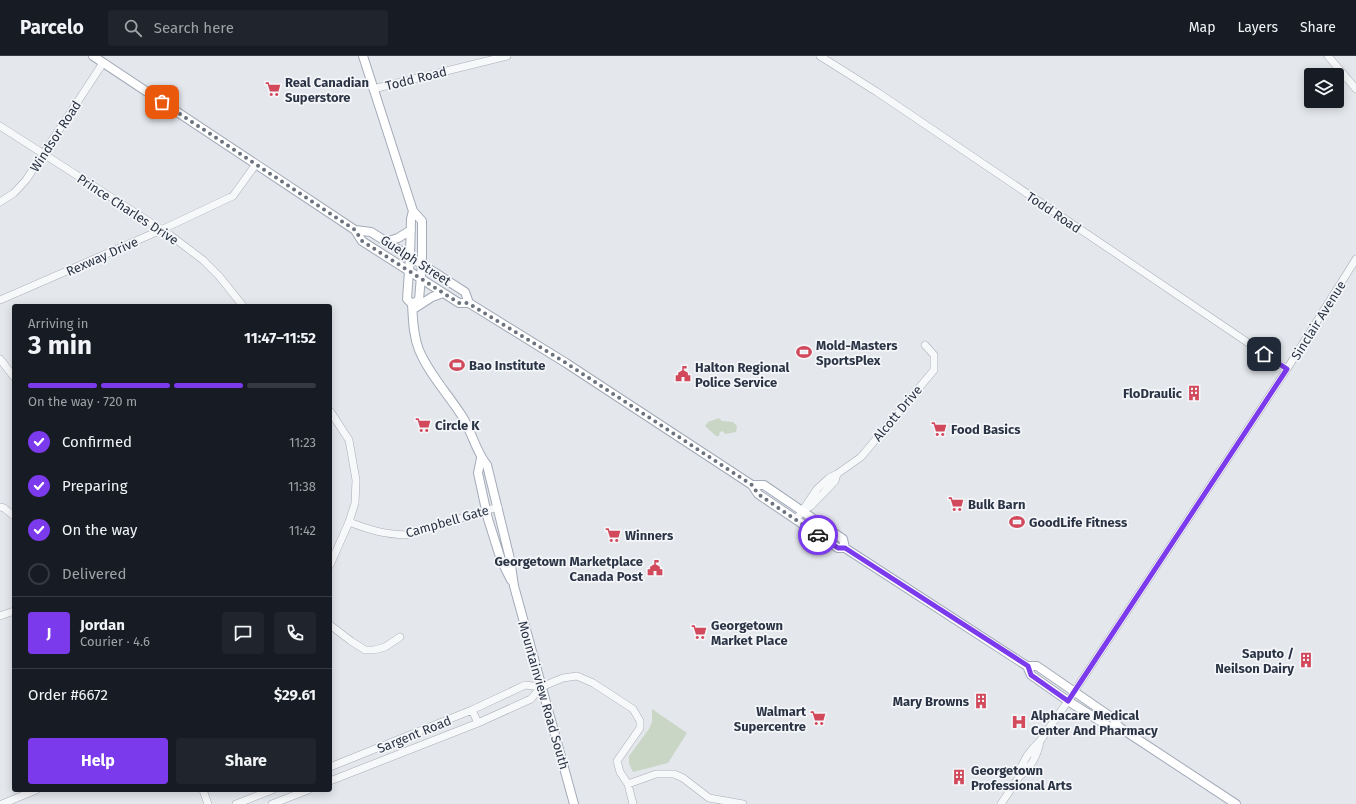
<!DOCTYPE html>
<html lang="en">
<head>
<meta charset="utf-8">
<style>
	body { margin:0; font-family:"Fira Sans",sans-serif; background:#20242c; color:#f1f3f6; height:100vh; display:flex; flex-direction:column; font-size:15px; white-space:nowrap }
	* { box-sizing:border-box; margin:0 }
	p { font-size:13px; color:#9ea1a6 }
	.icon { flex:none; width:22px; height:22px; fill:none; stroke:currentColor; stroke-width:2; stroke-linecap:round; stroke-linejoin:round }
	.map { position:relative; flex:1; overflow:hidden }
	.details { position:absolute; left:12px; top:248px; width:320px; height:488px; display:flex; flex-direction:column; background:#171b24; border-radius:4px; box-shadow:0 2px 10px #0003 }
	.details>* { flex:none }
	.buttons { position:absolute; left:1304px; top:12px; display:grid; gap:8px }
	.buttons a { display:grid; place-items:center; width:40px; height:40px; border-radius:4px; background:#171b24; box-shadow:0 2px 10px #0003; font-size:20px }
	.pin { position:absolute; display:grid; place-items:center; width:34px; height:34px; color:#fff; margin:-17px; border-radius:8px; box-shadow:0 2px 6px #0006 }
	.courier { position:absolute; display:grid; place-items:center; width:40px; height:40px; margin:-20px; border:3px solid #7c3aed; border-radius:50%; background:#fff; color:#222; box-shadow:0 1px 5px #0007 }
	.overview em { font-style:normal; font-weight:700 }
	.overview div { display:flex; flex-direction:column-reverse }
	.overview { display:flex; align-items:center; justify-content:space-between; height:68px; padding:0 16px }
	h1 { font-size:26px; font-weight:700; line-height:30px }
	.bar { display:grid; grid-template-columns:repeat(4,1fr); gap:6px 4px; align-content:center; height:48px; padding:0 16px }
	.bar i { height:5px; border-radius:3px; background:#363941 }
	.bar .current { background:#7c3aed }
	.bar p { grid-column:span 4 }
	.line { display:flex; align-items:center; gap:10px; padding:0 16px; border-top:1px solid #363941 }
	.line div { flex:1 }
	.round { display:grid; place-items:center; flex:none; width:42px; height:42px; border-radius:4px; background:#20242c }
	ol { padding:0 16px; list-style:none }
	li { display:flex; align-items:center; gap:12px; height:44px }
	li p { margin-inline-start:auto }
	li .icon { padding:4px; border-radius:50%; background:#7c3aed; color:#fff; stroke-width:4 }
	li:last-child { color:#9ea1a6 }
	li i { width:22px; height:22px; border:2px solid #363941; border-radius:50% }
	.primary-button { display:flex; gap:8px; margin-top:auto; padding:8px 16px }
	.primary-button a { flex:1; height:46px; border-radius:4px; background:#7c3aed; color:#fff; font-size:16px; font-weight:700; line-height:46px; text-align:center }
	.primary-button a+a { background:#20242c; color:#f1f3f6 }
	header { display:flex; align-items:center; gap:24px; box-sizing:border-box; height:56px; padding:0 20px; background:#171b24; border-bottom:1px solid #363941 }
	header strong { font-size:19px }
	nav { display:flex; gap:22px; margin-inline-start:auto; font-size:14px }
	.search { width:280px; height:36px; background:#20242c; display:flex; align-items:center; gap:10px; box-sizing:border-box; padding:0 14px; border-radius:4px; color:#9ea1a6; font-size:15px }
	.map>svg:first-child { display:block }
</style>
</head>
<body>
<header>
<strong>Parcelo</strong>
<div class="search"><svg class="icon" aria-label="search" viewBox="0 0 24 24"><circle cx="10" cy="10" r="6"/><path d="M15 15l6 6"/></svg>Search here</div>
<nav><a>Map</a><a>Layers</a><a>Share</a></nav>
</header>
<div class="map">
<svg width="1356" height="748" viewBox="0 0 1356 748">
	<rect width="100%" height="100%" fill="#e4e7ec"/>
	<path fill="#c9d6c5" d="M719,362L722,365L733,366L737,370L736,376L725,378L723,375L720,376L719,380H716L705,370L708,366Z
		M652,653L687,677L668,707L633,716L629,708V700L649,673L652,666Z"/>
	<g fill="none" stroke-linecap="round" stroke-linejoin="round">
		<defs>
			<path id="minor" d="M820,0L877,36L1287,313
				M1328,0L1356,33
				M373,33L507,0
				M0,70L170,179L203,204L219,220L243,250
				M0,146L14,137L26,124L103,7
				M0,244L161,174L233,140L256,108
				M0,303L14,321
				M330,355L349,384L356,424L355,447L349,466L330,509
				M0,451L4,452L14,460
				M804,454L811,450L835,425L837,418
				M796,464L817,433L829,422L837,418L861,401L934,314V299L925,289
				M349,466C370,474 383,478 406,479L498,451
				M0,560L14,555
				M330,569L351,585L365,594H374L385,591L400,581
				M472,654L478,667
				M330,711L472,654L525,629L541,631L563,622L577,620L593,627L633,653L640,665V672L617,705L620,716L628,728L633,748
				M1019,721C1030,713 1038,699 1040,685
				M330,725L478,667L531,643L541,631
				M628,728L656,718H674L683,722L709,742L743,748
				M203,734L208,748
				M2,748L36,734
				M236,748L272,734
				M272,748L308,734
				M1001,748L1019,721L1021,711L1027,700L1034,691L1040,685L1068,645L1287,313L1356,203"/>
			<path id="major" d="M93,0L355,174L362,185L459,247H469L566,307L752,429L758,438L838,492H845L1027,610H1037L1114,663L1119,671L1236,748
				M363,0L413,155L422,165V208L419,244L412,248
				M413,155L411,163L410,201L407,243L412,248C413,263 413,279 419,294C429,318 448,338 462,360C472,376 476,396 487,409L510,503L514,530L574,748
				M355,174L371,176L434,216L465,236L469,247
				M386,186L398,182L411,174
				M415,252L432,241L443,237
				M481,402L478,417L488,463L501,504L511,524
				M752,429H764L843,483L845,492
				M1027,610L1031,619L1068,645L1108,670L1119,671"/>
		</defs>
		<use href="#minor" stroke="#a9aeb7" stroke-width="8"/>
		<use href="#major" stroke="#a3abb8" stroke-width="10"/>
		<use href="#minor" stroke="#f7f8fa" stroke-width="7"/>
		<use href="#major" stroke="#fff" stroke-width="8"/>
	</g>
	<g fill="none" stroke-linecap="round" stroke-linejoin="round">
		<path stroke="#6c737f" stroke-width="4" stroke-dasharray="0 7.2" d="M162,46L355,174L362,185L459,247H468L566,307L752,429L758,438L818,479"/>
		<path stroke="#7c3aed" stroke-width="5" d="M818,479L838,492H845L1028,610L1031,619L1068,645L1287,313L1264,298"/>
	</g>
	<defs>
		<symbol id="supermarket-bare" viewBox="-9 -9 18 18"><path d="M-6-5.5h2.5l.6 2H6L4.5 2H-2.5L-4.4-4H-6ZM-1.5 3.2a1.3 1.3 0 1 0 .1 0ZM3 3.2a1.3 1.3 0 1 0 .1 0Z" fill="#d1495b" stroke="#f4f6f9" stroke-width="2.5" paint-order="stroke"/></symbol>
		<symbol id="stadium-bare" viewBox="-9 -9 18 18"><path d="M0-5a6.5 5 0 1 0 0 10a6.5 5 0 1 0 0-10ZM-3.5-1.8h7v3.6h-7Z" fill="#d1495b" stroke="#f4f6f9" stroke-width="2.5" paint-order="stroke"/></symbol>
		<symbol id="civic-bare" viewBox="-9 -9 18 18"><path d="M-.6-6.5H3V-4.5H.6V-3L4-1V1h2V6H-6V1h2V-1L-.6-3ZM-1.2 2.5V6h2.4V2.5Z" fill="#d1495b" stroke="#f4f6f9" stroke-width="2.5" paint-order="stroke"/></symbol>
		<symbol id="building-bare" viewBox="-9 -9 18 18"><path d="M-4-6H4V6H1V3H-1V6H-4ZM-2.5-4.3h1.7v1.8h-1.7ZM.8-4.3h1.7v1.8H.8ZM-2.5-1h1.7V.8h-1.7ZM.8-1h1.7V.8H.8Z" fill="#d1495b" stroke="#f4f6f9" stroke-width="2.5" paint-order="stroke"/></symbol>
		<symbol id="hospital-bare" viewBox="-9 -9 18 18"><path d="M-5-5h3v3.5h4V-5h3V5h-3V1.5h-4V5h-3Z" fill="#d1495b" stroke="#f4f6f9" stroke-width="2.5" paint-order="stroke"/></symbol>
	</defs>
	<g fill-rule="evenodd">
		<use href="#supermarket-bare" x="262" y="22" width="22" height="22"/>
		<use href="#stadium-bare" x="793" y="285" width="22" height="22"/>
		<use href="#stadium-bare" x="446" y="298" width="22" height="22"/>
		<use href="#civic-bare" x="672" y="307" width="22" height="22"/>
		<use href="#building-bare" x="1183" y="326" width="22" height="22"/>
		<use href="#supermarket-bare" x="412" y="358" width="22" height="22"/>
		<use href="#supermarket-bare" x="928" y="362" width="22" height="22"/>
		<use href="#supermarket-bare" x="945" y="437" width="22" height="22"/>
		<use href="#stadium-bare" x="1006" y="455" width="22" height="22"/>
		<use href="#supermarket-bare" x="602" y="468" width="22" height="22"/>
		<use href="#civic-bare" x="644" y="501" width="22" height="22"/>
		<use href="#supermarket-bare" x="688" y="565" width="22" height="22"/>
		<use href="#building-bare" x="1295" y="593" width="22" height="22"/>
		<use href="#building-bare" x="970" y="634" width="22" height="22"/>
		<use href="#supermarket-bare" x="807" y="651" width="22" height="22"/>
		<use href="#hospital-bare" x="1008" y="655" width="22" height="22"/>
		<use href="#building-bare" x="948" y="710" width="22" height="22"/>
	</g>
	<g text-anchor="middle" stroke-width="3.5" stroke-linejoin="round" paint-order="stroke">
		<g font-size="13" fill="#2b3445" stroke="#f4f6f9">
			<text transform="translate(416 22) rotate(-14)" y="5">Todd Road</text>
			<text transform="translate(55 80) rotate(-57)" y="5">Windsor Road</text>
			<text transform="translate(128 153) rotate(33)" y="5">Prince Charles Drive</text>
			<text transform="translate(1054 156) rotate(34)" y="5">Todd Road</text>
			<text transform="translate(102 200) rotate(-24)" y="5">Rexway Drive</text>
			<text transform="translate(416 204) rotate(33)" y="5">Guelph Street</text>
			<text transform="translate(1318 264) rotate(-58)" y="5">Sinclair Avenue</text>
			<text transform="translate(897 357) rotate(-50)" y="5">Alcott Drive</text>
			<text transform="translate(447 465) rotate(-16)" y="5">Campbell Gate</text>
			<text transform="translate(544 639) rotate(74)" y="5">Mountainview Road South</text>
			<text transform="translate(414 678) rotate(-22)" y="5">Sargent Road</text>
		</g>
		<g font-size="13" font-weight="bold" fill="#2b3445" stroke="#f4f6f9" text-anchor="start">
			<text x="285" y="31">Real Canadian<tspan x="285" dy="15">Superstore</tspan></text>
			<text x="816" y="294">Mold-Masters<tspan x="816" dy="15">SportsPlex</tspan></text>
			<text x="469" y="314">Bao Institute</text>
			<text x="695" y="316">Halton Regional<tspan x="695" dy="15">Police Service</tspan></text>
			<text x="1182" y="342" text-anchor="end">FloDraulic</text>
			<text x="435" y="374">Circle K</text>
			<text x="951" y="378">Food Basics</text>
			<text x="968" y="453">Bulk Barn</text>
			<text x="1029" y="471">GoodLife Fitness</text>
			<text x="625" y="484">Winners</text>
			<text x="643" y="510" text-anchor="end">Georgetown Marketplace<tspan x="643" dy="15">Canada Post</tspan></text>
			<text x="711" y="574">Georgetown<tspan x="711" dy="15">Market Place</tspan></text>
			<text x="1294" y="602" text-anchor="end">Saputo /<tspan x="1294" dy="15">Neilson Dairy</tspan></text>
			<text x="969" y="650" text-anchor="end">Mary Browns</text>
			<text x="806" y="660" text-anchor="end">Walmart<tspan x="806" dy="15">Supercentre</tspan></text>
			<text x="1031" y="664">Alphacare Medical<tspan x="1031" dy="15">Center And Pharmacy</tspan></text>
			<text x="971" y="719">Georgetown<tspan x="971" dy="15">Professional Arts</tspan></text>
		</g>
	</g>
</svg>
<div class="buttons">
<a><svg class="icon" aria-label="layers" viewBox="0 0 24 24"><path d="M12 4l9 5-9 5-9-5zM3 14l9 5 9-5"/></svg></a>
</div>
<div class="pin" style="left:162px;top:46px;background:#ea580c"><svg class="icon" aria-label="bag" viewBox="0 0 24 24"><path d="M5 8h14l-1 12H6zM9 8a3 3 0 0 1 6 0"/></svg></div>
<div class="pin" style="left:1264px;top:298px;background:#1f2937"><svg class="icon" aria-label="home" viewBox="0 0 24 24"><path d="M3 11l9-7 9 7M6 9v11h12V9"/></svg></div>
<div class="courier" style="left:818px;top:479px"><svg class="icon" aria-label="car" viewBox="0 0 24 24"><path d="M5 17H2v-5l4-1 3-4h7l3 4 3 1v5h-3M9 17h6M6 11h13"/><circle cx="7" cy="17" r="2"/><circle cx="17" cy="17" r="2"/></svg></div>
<section class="details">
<div class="overview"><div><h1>3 min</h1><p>Arriving in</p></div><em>11:47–11:52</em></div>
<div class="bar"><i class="current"></i><i class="current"></i><i class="current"></i><i></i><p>On the way · 720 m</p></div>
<ol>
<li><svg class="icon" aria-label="check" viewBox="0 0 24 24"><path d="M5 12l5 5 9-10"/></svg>Confirmed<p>11:23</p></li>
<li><svg class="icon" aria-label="check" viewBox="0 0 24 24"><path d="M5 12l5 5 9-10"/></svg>Preparing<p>11:38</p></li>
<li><svg class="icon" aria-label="check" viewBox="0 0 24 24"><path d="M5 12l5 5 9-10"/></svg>On the way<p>11:42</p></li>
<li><i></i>Delivered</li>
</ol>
<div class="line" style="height:72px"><b class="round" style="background:#7c3aed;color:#fff">J</b><div><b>Jordan</b><p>Courier · 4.6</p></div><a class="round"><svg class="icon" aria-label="chat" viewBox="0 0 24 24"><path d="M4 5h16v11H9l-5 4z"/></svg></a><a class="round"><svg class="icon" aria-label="phone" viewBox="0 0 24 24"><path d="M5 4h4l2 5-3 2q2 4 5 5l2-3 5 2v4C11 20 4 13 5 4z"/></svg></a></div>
<div class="line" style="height:52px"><div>Order #6672</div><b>$29.61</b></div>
<div class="primary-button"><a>Help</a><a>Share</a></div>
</section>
</div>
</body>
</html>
